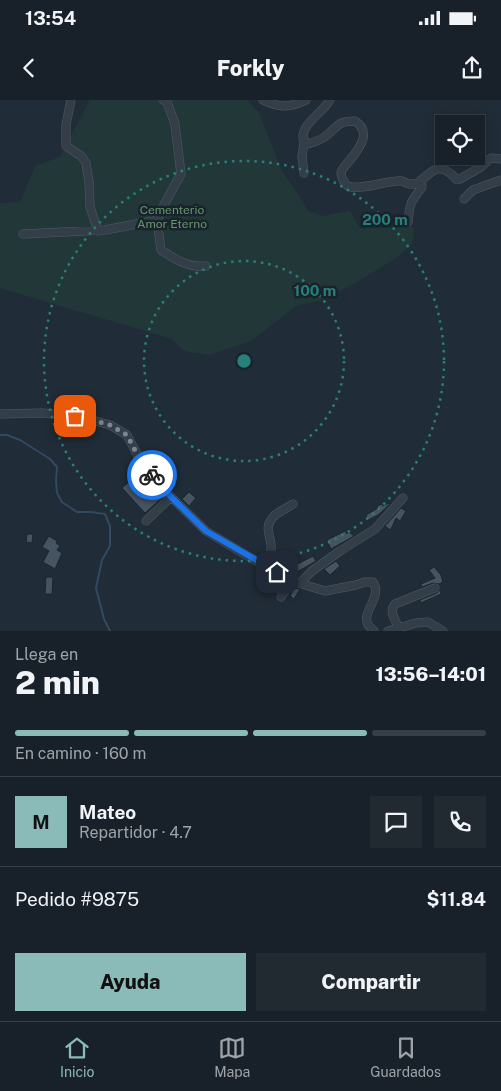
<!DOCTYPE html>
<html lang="es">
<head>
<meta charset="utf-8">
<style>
	body { margin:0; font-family:"Public Sans",sans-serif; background:#212931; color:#f1f3f6; height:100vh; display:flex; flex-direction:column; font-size:19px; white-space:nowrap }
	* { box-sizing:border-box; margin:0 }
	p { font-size:16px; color:#9fa3a8 }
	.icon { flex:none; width:28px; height:28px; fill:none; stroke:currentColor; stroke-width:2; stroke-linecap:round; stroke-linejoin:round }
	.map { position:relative; height:531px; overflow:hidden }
	.side { display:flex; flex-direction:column; background:#182129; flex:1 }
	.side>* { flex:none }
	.buttons { position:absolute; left:435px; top:15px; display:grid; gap:10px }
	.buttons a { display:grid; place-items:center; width:50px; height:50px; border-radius:0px; background:#182129; box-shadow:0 2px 12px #0003,0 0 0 1px #363e46; font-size:25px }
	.pin { position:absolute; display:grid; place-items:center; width:42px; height:42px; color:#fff; margin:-21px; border-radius:10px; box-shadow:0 2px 8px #0006 }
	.courier { position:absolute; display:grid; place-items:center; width:50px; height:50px; margin:-25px; border:4px solid #1a73e8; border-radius:50%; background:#fff; color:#222; box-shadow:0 1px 6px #0007 }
	.overview em { font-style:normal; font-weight:800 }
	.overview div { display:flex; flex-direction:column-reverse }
	.overview { display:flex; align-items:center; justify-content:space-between; height:85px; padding:0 15px }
	h1 { font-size:32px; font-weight:800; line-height:38px }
	.bar { display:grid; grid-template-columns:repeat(4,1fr); gap:8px 5px; align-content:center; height:60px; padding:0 15px }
	.bar i { height:6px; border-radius:4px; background:#363e46 }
	.bar .selected { background:#8bbbb9 }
	.bar p { grid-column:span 4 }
	.line { display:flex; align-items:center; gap:12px; padding:0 15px; border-top:1px solid #363e46 }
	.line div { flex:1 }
	.round { display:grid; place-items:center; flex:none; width:52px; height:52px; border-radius:0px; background:#212931 }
	.button { display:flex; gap:10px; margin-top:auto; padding:10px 15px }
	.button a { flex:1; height:58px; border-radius:0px; background:#8bbbb9; color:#111; font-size:20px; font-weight:800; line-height:58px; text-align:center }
	.button a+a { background:#212931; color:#f1f3f6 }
	.status { display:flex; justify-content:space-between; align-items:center; height:35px; padding:0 25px; background:#182129; direction:ltr }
	.status svg { height:14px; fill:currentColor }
	header { display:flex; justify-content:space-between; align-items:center; height:65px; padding:0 15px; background:#182129; font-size:22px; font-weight:800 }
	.dock { display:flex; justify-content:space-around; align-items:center; height:70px; border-top:1px solid #363e46; background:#182129; font-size:14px; color:#9fa3a8 }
	.dock a { display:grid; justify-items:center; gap:2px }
	.dock .selected { color:#8bbbb9 }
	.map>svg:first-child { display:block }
</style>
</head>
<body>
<div class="status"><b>13:54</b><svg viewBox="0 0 49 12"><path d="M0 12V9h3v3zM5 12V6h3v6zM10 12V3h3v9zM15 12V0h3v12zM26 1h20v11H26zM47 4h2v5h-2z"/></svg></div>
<header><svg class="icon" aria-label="back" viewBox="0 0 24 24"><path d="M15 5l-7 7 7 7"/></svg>Forkly<svg class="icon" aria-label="share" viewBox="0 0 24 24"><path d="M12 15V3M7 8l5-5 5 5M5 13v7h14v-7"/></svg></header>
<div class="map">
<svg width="501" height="531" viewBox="0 0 501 531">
	<rect width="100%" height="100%" fill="#202c37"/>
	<path fill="#223838" d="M90,0H247L259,13L282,71L298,94L308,111L322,116L350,111L360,128H394L404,124L414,128L412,144L395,159L357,182L321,200L296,206L251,241L209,255L184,251L172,239L0,188V103L20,102L35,66L60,57Z"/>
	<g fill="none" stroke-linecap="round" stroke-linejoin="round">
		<path stroke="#33495f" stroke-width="2" d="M0,335H7L20,340L50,359L57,367L56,381L57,393L62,402L77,412H91L105,414L110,426V446L102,460L96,488L104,519L110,531"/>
	</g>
	<path fill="#465361" stroke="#1b252e" d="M142,370L151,381L149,383L162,398L145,413L122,388Z
		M189,392L196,398L189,406L182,399Z
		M389,403L390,404L378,415L368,420L366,415L378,408L377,406L382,404L383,406Z
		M401,408L406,411L400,421L396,418L392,427L390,430L385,426Z
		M345,431L347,434L349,432L354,436L331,449L327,440Z
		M27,434H33L32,443L26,442Z
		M49,436L57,441L56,443L60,446L57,450L62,453L55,469L43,462L49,451L42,447Z
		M313,456L316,461L297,472L294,466Z
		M336,461L340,466L330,475L324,469Z
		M434,467L441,475L443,482L439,484L433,483L422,487L421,484L435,478L429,470Z
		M46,477H53L52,494H45Z
		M294,488L300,489L294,499L290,496Z
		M440,490L441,494L421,503L420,500L437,493Z"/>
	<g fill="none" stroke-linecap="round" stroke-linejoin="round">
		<defs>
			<path id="minor" d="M71,0L66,25V46L81,56L86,63L89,82L90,107L98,131
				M163,0L167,2L175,24L181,74L165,103L157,120L161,150C174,159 189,168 206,166
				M263,0C279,8 290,8 306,0
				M330,0C324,12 292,30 307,44C312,43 318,41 323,38C337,29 335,21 355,21C372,32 360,48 350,60C347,64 342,68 341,73C341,76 342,77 343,80C344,82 346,85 348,86C357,91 387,81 398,81C403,80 405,83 409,84C412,84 414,84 417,84C432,71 439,60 456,79H460L481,67L491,58L501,59
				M304,73L302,57L304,43
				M464,99L473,90L501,80
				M408,122C410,101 411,102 422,87L421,80
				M23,134L105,130L157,120
				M0,314L42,313L65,315L85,318L110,325L127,335L138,356L171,397L206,431L251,458L292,481L325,491L356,485L365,482H373C383,497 361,511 368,525C369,526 374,530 374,531
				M146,421L171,397
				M261,464C265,460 270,456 271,450C273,437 261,429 275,415C280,411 287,408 293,404
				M300,483L312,471L340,451L375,429L403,398
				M281,497L292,481
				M399,529C396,520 388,512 395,504L435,488
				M388,531L416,523L428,522L443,531"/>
		</defs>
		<use href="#minor" stroke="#515b66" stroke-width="9"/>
		<use href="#minor" stroke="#333e48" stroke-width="8"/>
	</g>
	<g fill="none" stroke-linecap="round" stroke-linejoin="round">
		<path stroke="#7c8793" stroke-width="5" stroke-dasharray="0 9" d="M75,316L85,318L110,325L127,335L138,356L152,375"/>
		<path stroke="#1a73e8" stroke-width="6" d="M152,375L171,397L206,431L277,472"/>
	</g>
	<g fill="none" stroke="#27807b" stroke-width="2.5" stroke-dasharray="2.5 5">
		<circle cx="244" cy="261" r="100"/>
		<circle cx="244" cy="261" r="200"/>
	</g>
	<g text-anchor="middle" stroke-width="5" stroke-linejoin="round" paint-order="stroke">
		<g font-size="12" fill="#65956c" stroke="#19232c">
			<text x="172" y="114">Cementerio<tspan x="172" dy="14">Amor Eterno</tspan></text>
		</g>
	</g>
	<circle cx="244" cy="261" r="8" fill="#27807b" stroke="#19232c" stroke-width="2.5"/>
	<g font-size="15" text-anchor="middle" font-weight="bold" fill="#27807b" stroke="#19232c" stroke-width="5" stroke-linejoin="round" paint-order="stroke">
		<text x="385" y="125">200 m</text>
		<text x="315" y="196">100 m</text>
	</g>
</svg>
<div class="buttons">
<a><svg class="icon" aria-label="locate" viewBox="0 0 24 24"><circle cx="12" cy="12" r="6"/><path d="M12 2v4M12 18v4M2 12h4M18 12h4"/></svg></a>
</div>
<div class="pin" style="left:75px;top:316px;background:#ea580c"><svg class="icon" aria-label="bag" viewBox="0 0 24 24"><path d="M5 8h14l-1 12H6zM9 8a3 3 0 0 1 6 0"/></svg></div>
<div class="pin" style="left:277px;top:472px;background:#1f2937"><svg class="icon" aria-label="home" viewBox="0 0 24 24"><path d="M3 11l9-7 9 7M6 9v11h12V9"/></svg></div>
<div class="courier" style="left:152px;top:375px"><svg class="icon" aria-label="bike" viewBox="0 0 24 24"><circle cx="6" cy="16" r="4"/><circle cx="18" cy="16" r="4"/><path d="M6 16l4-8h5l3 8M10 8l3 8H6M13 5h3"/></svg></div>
</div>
<section class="side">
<div class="overview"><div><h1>2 min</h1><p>Llega en</p></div><em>13:56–14:01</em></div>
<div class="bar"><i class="selected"></i><i class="selected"></i><i class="selected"></i><i></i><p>En camino · 160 m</p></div>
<div class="line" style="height:90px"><b class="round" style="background:#8bbbb9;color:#111">M</b><div><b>Mateo</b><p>Repartidor · 4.7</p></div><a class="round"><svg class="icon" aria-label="chat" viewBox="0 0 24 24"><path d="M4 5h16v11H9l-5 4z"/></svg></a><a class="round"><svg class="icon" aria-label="phone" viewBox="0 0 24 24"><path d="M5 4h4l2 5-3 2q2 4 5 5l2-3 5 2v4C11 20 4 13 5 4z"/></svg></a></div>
<div class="line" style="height:65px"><div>Pedido #9875</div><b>$11.84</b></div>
<div class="button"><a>Ayuda</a><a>Compartir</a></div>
</section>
<nav class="dock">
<a class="selected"><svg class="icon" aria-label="home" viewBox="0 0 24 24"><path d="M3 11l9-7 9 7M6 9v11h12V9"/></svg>Inicio</a>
<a><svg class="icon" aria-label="map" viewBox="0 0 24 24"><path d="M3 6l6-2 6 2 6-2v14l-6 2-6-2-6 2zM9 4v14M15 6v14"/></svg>Mapa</a>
<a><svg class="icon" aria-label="saved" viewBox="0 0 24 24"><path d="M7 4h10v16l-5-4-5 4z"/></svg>Guardados</a>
</nav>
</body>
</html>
